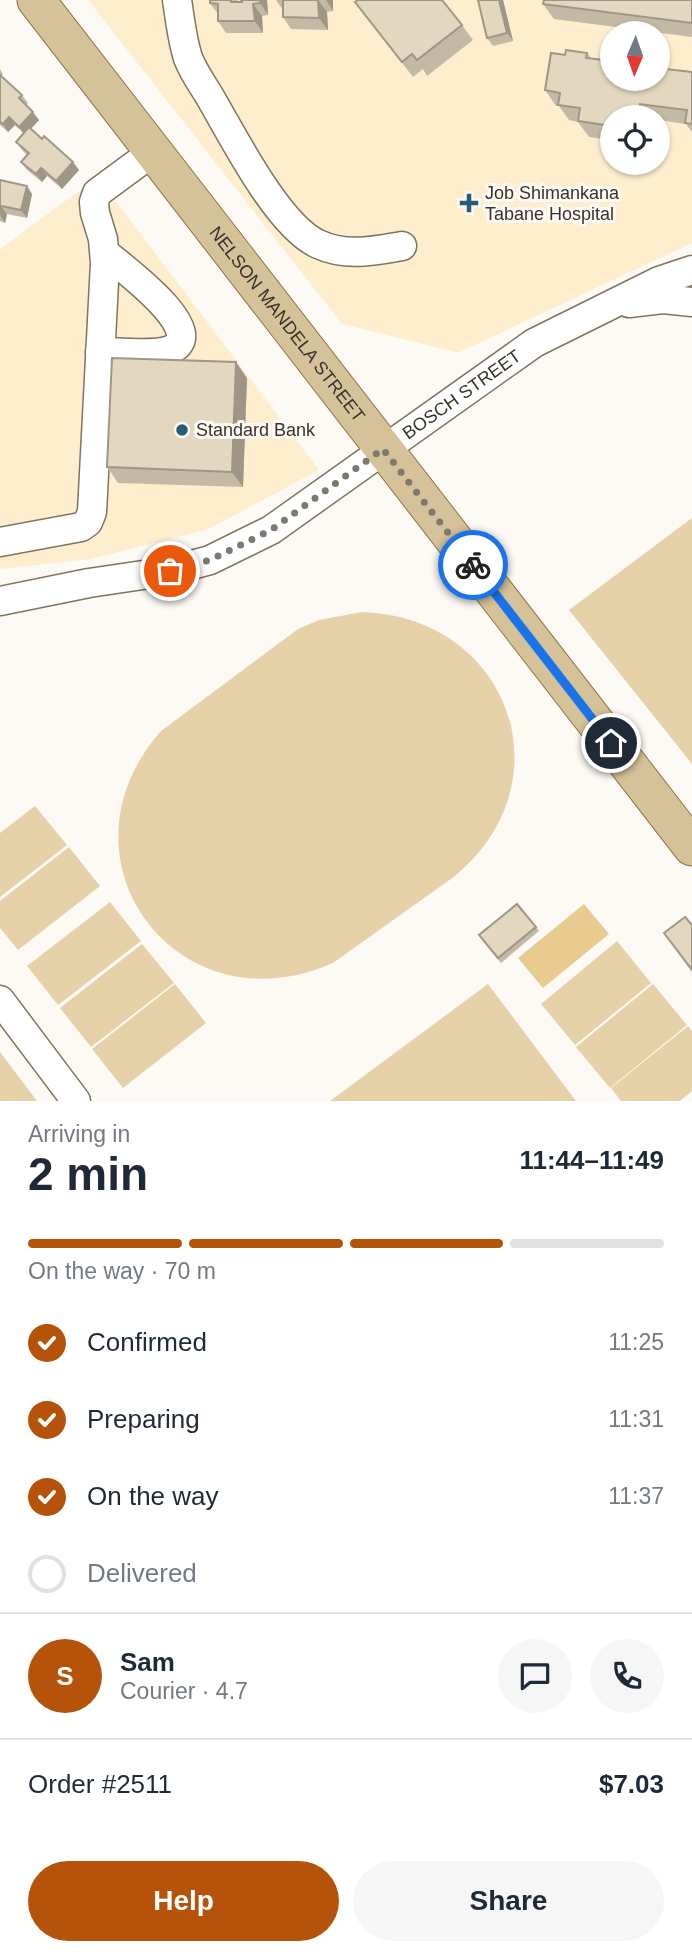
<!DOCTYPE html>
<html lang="en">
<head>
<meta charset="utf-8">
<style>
	body { margin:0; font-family:Helvetica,sans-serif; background:#f6f6f7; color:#1f2937; height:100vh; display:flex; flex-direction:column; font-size:26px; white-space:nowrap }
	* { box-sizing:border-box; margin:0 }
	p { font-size:23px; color:#747a83 }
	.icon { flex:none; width:38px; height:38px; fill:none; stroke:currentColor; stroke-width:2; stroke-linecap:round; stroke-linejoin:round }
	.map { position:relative; height:1101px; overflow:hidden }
	.details { display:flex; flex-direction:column; background:#fff; flex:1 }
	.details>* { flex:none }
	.needle { width:46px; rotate:182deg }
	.controls { position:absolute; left:600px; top:21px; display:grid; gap:14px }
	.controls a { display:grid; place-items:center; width:70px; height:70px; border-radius:50%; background:#fff; box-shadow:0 2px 5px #0004; font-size:35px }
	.pin { position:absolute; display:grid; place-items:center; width:60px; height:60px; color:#fff; margin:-30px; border:4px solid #fff; border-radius:50%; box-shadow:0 2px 7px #0007 }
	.courier { position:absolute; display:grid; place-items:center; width:70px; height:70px; margin:-35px; border:5px solid #1a73e8; border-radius:50%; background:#fff; color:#222; box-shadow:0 2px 9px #0007 }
	.head em { font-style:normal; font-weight:800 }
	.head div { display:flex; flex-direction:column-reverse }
	.head { display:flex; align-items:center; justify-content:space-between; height:119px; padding:0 28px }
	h1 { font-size:46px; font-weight:800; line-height:52px }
	.bar { display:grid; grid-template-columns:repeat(4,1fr); gap:10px 7px; align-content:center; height:84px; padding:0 28px }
	.bar i { height:9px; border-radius:5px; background:#e0e1e3 }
	.bar .active { background:#b45309 }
	.bar p { grid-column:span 4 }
	.line { display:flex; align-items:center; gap:18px; padding:0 28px; border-top:2px solid #e0e1e3 }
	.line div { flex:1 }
	.round { display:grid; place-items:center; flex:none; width:74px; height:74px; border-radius:37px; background:#f6f6f7 }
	ol { padding:0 28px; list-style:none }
	li { display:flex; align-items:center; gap:21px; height:77px }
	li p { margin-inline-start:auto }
	li .icon { padding:7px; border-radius:50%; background:#b45309; color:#fff; stroke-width:4 }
	li:last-child { color:#747a83 }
	li i { width:38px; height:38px; border:4px solid #e0e1e3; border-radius:50% }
	.action { display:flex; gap:14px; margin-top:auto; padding:14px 28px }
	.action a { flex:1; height:80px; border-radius:42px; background:#b45309; color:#fff; font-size:28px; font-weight:800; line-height:80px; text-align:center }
	.action a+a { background:#f6f6f7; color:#1f2937 }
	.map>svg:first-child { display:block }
</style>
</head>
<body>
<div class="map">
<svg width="692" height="1101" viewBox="0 0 692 1101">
	<rect width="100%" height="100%" fill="#fdfaf5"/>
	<path fill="#feeece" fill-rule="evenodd" d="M88,0H692V243L458,353L342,324ZM612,33H658V79H612ZM612,117H658V163H612Z
		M98,177L319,470L209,529L91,559L0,569V249Z"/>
	<path fill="#e6d1a8" d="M692,518V764L569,610Z
		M362,612C509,617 569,781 455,876L333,963C178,1032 48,859 161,731L298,629L319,620Z
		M35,806L67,845L0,897V833Z
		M69,847L100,886L18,950L0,928V901Z
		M110,902L141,941L58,1005L27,966Z
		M617,941L651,983L575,1045L541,1004Z
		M142,944L174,983L91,1047L60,1008Z
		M175,984L206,1023L123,1088L92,1049Z
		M488,984L576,1101H330Z
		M653,984L687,1025L610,1088L576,1047Z
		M688,1026L692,1031V1091L680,1101H621L611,1088Z
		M0,1052L37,1101H0Z"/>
	<path fill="#eacb8f" d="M584,904L609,934L543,988L518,958Z"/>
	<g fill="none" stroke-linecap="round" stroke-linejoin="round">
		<defs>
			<g id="minor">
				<path d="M177,0C180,19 182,39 188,58C194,74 206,89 214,104C236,142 279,226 318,244C346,257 373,251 402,246"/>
				<path d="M629,303L663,299L692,302"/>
				<path d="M100,352C119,352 154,356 170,350C213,333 119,265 105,253"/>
				<path d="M0,542L81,527L88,522L92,512L105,263L103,239L95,213L94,202L97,193L154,151"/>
				<path id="s1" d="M0,601L89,583L170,571L210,560L271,530L534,343L659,281L692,270"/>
				<path d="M0,1000L76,1101"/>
			</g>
			<g id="major">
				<path id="s2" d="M36,0L692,847"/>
			</g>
		</defs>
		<use href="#minor" stroke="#7f745e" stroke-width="31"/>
		<use href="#major" stroke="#8d7545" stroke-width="39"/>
		<use href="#minor" stroke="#fff" stroke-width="28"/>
		<use href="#major" stroke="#d6c298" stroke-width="37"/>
	</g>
	<path fill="#c4b9a4" d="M210,0H238L239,2H242L241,0H267L268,15L262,16L263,33H226L218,21V14L210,3Z
		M276,0H333V11L327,12L328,30L291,29L283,17V10Z
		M478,0H503L513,41L493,46L487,38Z
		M692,0V37L554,19L543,4Z
		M355,2L462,25L473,40L427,76L423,69L413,77Z
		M587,53L591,58L692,72V132L686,124L658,120V117H612V140L589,137L578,122L569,120L559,106H556L545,90Z
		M0,69L3,74L1,76L22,95L28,103L26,105L39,120L31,129L79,170L62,189L47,176L42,182L27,170L21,162L27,155L22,150L16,142L23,133L15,125L8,132L0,125Z
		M0,180L32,194L27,218L7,214L5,223L0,221Z
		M247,378L243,487L118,483L107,467Z
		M536,927L539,931L501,963L482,940Z"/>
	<path fill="#a09686" d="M260,0H267L268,15L260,3Z
		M318,0L327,12L328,30L319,18Z
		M326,0H333V11Z
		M499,0H503L513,41L507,33Z
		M253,4L262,16L263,33L255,21Z
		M640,104L649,117H639L638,116Z
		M33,112L39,120L25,135L19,127Z
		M9,117L15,125L8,132L3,124Z
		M73,162L79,170L62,189L56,181Z
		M41,168L47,176L42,182L36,174Z
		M27,186L32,194L27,218L21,210Z
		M1,206L7,214L5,223L0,215Z
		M236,362L247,378L243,487L232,472Z"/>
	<path fill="#e4d7bf" stroke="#a09686" stroke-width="2" d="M210,0H231V2H242L241,0H260V3L253,4L255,21H218V4L210,3Z
		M283,0H318L319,18L283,17Z
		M358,0H442L462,25L417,60L412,54L402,62L355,2Z
		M478,0H499L507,33L487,38Z
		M544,0H692V23L543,4Z
		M566,50L587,53L586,58L612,61V79H658V68L692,72V124L685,123L687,110L640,104L638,116L619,114L618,117H612V126L578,121L580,108L558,105L560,93L545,90L551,53L565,55Z
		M0,75L22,95L19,98L33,112L19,127L9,117L3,124L0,122Z
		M29,127L42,139L44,136L73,162L56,181L41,168L36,174L21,162L29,153L16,142Z
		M0,180L27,186L21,210L1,206L0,212Z
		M112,358L236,362L232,472L107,467Z
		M517,904L536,927L498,958L479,935Z
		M685,917L692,925V970L664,933Z"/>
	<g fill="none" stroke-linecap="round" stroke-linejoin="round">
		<path stroke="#7d7971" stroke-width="7" stroke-dasharray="0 12.6" d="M170,571L210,560L271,530L383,449L473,565"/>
		<path stroke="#1a73e8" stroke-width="9" d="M473,565L611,743"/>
	</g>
	<g fill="#275d78" stroke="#fdfaf5" stroke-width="2.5">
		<path d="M465.5 192.5h7v7h7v7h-7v7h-7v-7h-7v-7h7z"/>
		<circle cx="182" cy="430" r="7"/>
	</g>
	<g text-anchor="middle" stroke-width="6" stroke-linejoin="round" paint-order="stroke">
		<g font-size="18" fill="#38332a" stroke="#fdfaf5" text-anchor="start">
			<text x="485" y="199">Job Shimankana<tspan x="485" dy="21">Tabane Hospital</tspan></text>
			<text x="196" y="436">Standard Bank</text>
		</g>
		<g font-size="18" fill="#38332a" stroke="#fdfaf5">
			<text dy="6" stroke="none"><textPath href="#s2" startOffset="410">NELSON MANDELA STREET</textPath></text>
			<text dy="6" stroke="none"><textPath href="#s1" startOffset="516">BOSCH STREET</textPath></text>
		</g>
	</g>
</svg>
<div class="controls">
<a><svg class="needle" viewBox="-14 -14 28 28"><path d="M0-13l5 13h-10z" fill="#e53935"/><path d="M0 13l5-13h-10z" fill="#747a83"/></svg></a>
<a><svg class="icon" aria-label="locate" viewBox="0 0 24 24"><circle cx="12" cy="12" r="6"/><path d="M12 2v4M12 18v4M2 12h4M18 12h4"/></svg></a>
</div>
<div class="pin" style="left:170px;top:571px;background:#ea580c"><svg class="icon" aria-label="bag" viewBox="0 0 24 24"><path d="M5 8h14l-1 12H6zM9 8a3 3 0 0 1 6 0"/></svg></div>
<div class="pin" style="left:611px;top:743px;background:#1f2937"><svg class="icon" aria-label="home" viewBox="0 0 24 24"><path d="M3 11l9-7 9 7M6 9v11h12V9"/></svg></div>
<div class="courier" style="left:473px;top:565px"><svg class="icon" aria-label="bike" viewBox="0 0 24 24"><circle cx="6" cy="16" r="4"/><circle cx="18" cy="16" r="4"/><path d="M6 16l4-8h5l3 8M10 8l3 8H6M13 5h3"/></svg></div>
</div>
<section class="details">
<div class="head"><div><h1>2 min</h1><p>Arriving in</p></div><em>11:44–11:49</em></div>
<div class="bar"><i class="active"></i><i class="active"></i><i class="active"></i><i></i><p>On the way · 70 m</p></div>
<ol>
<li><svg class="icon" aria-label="check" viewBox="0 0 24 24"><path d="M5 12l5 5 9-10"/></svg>Confirmed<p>11:25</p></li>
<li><svg class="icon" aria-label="check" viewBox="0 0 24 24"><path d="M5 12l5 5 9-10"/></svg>Preparing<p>11:31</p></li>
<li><svg class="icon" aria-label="check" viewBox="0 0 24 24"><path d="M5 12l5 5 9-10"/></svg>On the way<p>11:37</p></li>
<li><i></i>Delivered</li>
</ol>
<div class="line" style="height:126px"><b class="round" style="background:#b45309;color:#fff">S</b><div><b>Sam</b><p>Courier · 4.7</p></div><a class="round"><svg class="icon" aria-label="chat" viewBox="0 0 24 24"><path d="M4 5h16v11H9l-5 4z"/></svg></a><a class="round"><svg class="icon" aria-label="phone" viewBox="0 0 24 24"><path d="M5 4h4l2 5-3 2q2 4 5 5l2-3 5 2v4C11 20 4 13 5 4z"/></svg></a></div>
<div class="line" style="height:91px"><div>Order #2511</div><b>$7.03</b></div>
<div class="action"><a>Help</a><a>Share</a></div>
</section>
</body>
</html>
